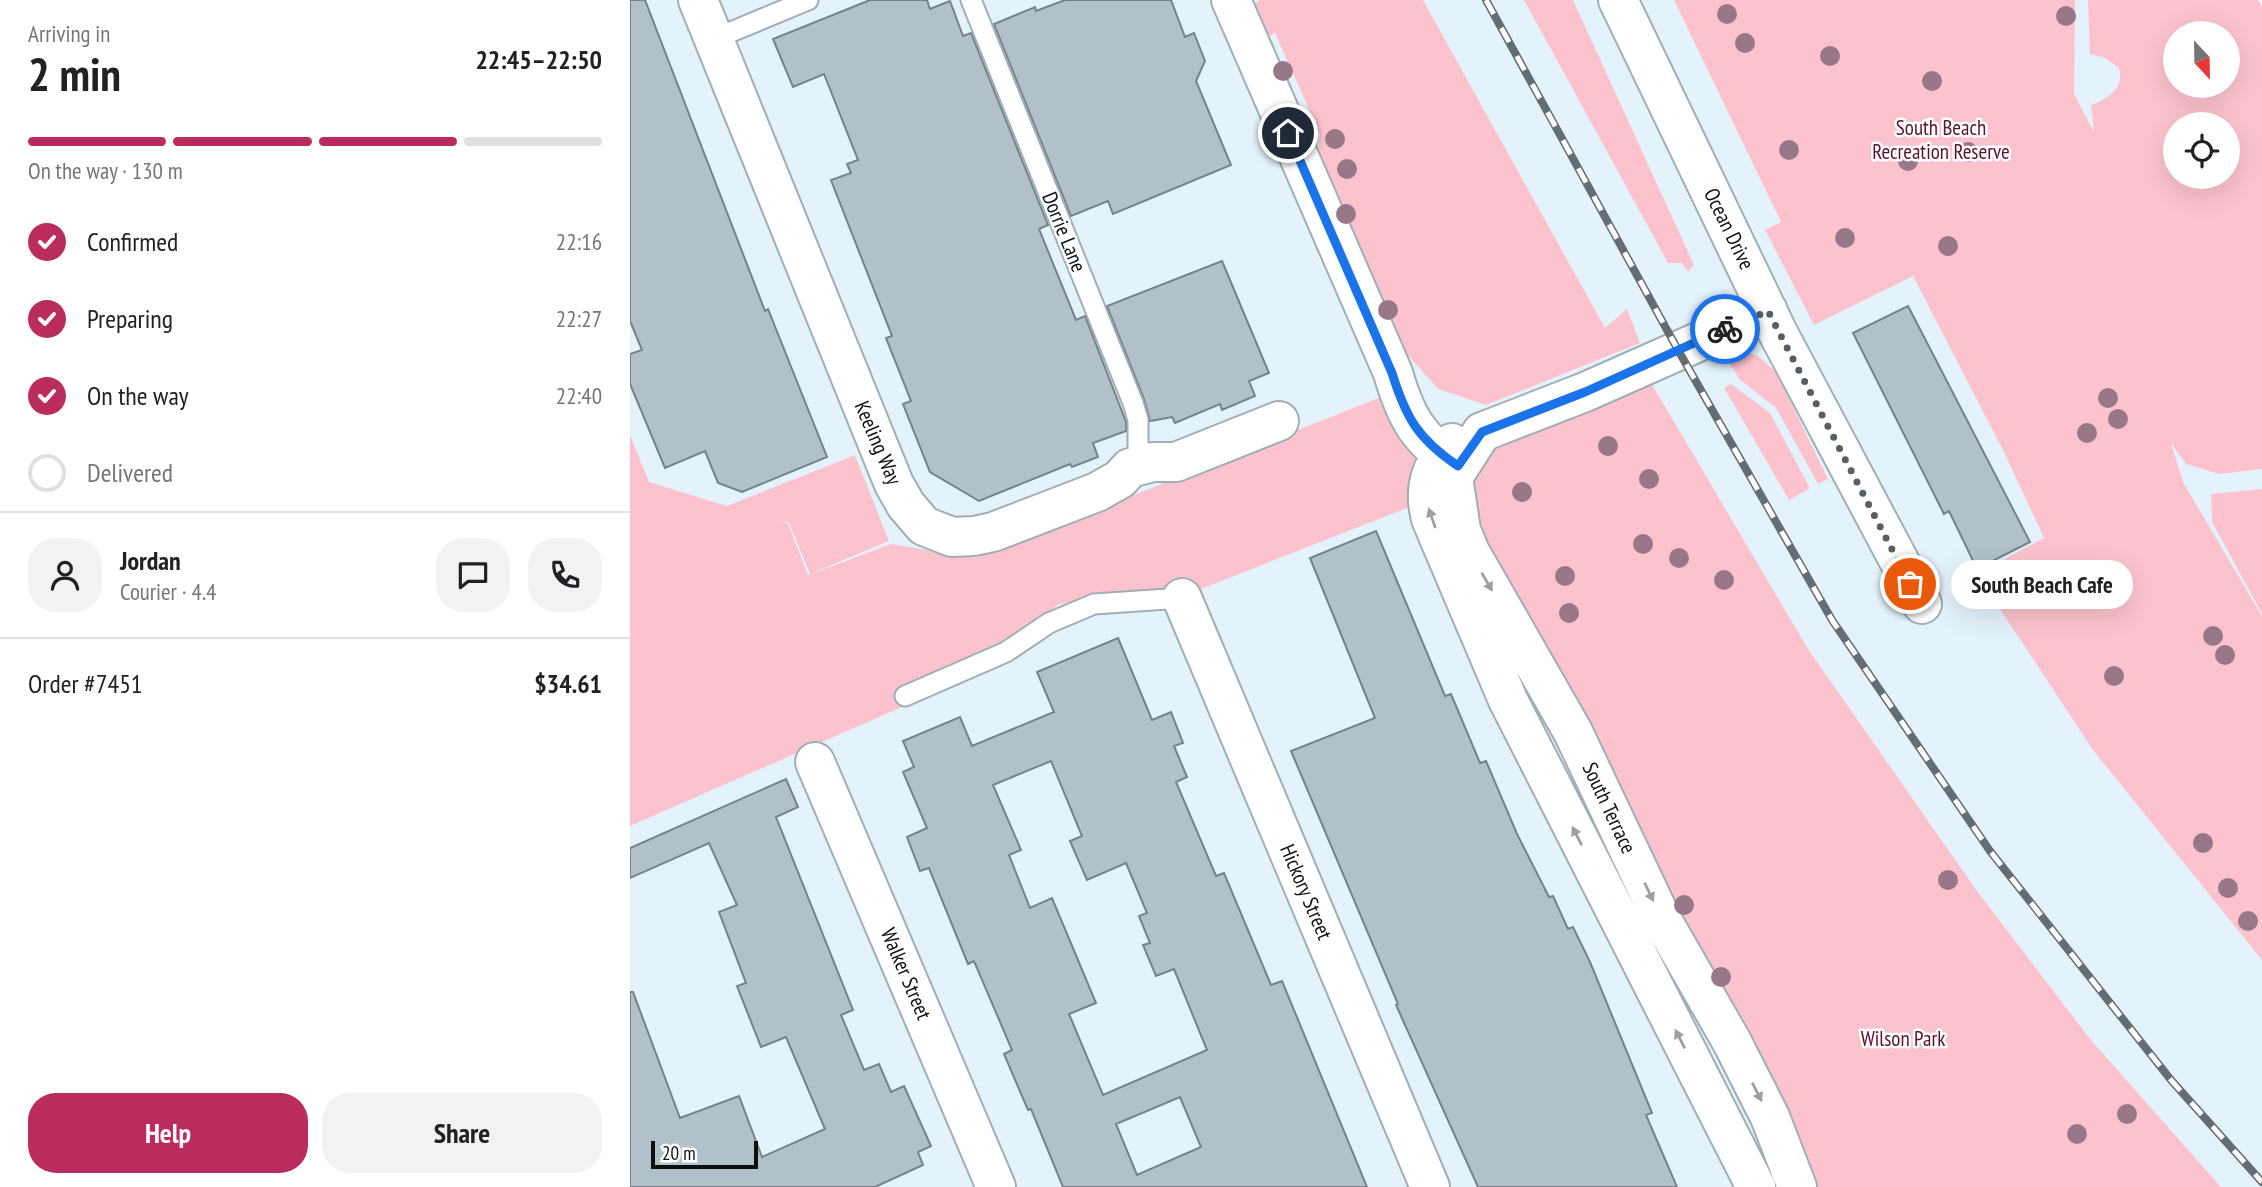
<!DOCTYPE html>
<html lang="en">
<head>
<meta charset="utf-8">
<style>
	body { margin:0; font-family:"PT Sans Narrow",sans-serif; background:#f2f2f2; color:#202124; height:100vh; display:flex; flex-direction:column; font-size:26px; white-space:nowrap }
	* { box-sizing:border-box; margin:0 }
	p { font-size:23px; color:#757577 }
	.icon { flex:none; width:38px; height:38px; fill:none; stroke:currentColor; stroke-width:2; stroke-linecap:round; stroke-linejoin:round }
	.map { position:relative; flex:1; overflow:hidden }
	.drawer { display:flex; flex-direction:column; background:#fff; width:630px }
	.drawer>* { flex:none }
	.needle { width:46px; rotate:158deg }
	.fabs { position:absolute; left:1533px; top:21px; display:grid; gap:14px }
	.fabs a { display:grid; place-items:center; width:77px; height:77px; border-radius:50%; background:#fff; box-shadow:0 7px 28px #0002; font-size:35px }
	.scale { position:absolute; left:21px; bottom:18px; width:107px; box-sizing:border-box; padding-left:7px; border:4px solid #0b1013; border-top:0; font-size:19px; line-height:24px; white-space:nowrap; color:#0b1013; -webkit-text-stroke:5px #fff; paint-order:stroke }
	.pin { position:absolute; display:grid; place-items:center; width:60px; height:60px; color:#fff; margin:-30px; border:4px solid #fff; border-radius:50%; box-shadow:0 2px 7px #0007 }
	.courier { position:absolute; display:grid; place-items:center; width:70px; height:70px; margin:-35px; border:5px solid #1a73e8; border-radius:50%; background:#fff; color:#222; box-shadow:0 2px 9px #0007 }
	.bubble { position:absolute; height:49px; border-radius:24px; background:#fff; box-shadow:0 7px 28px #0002; font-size:23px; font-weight:600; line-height:49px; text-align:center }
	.head em { font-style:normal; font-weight:600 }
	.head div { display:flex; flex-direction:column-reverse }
	.head { display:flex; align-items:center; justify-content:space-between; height:119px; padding:0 28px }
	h1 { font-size:46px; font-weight:600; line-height:52px }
	.bar { display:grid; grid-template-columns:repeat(4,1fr); gap:10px 7px; align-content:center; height:84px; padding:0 28px }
	.bar i { height:9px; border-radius:5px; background:#e0e0e0 }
	.bar .selected { background:#ba2c5e }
	.bar p { grid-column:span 4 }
	.line { display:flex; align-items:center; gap:18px; padding:0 28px; border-top:2px solid #e0e0e0 }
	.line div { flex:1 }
	.round { display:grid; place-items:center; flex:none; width:74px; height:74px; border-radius:28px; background:#f2f2f2 }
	ol { padding:0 28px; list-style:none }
	li { display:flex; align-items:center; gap:21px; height:77px }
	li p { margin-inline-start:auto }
	li .icon { padding:7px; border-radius:50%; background:#ba2c5e; color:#fff; stroke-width:4 }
	li:last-child { color:#757577 }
	li i { width:38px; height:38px; border:4px solid #e0e0e0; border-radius:50% }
	.action { display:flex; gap:14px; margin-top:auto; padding:14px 28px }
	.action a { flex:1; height:80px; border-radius:28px; background:#ba2c5e; color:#fff; font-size:28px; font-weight:600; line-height:80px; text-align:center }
	.action a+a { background:#f2f2f2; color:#202124 }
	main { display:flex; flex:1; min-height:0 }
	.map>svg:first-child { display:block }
</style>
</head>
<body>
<main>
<section class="drawer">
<div class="head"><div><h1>2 min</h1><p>Arriving in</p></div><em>22:45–22:50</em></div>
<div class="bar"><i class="selected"></i><i class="selected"></i><i class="selected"></i><i></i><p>On the way · 130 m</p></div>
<ol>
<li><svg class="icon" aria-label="check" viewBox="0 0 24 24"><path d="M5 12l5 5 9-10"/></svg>Confirmed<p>22:16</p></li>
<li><svg class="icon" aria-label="check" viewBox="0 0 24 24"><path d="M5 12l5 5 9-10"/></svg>Preparing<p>22:27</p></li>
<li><svg class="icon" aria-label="check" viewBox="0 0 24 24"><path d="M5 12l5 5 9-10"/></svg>On the way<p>22:40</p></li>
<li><i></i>Delivered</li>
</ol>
<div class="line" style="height:126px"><a class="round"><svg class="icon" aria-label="person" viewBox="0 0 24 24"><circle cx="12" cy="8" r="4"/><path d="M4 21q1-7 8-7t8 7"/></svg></a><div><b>Jordan</b><p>Courier · 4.4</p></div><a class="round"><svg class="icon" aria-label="chat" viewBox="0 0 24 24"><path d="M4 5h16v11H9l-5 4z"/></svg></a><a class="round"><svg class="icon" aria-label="phone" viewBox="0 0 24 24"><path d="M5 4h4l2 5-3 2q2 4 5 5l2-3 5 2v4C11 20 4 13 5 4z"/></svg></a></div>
<div class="line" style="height:91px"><div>Order #7451</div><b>$34.61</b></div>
<div class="action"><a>Help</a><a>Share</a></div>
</section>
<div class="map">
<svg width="1632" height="1187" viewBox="0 0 1632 1187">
	<rect width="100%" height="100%" fill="#e4f2fc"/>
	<path fill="#fcc3ce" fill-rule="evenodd" d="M630,0H793L975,328L997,309L1010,343L856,405L808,389L768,344L687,159L690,134L645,33L633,40L621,7Z
		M894,0H943L1064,265L1058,272L1052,263H1038Z
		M1044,0H1445L1444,94L1464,132L1461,105C1479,98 1494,89 1489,68L1475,58L1460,54L1458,0H1628L1632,7V469L1589,474L1556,464L1541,443L1553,482L1632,616V960L1463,750L1347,574L1414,538L1374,452L1283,276L1184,325L1135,230L1151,222ZM1545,33H1598V86H1545ZM1545,124H1598V177H1545Z
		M1104,349L1128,356L1146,372L1198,479L1188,484L1146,408L1109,379L1092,350Z
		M1020,381L1178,649L1347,891L1460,1039L1591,1187H1184L841,529L842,476L855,454Z
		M1101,384L1140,413L1180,488L1159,500L1094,388Z
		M751,397C787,443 792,448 782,506L571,589L429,604L320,686L0,826V435L19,482L97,506L225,455L259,541L180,574L159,523L151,521L158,524L178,575L261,544L345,558Z
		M1632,489V614L1582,522L1581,494Z"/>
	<path fill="#b2c0c9" stroke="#75828a" stroke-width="2" fill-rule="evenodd" d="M0,0H15L135,311L138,309L197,457L112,492L88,483L75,451L35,468L0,384V354L12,350L0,321Z
		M240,0H297L300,9L320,1L333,36L341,33L418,225L409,229L446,320L455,316L496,422V431L463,443L468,457L442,467L440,464L349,501L300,472L273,404L281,401L256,338L262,336L201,180L221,173L217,164L228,160L194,74L163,87L143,39Z
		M435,0H541L555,37L564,33L575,61L566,81L601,165L483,214L478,201L441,216L364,24L405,7L406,11Z
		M592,261L639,373L619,381L625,396L592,410L590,404L545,423L542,417L520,421L514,399L477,306Z
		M1278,306L1400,542L1347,569L1319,511L1314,514L1223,333Z
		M746,531L815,696L821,694L850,763L856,761L887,834L919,897L923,896L938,929L943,927L960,962L1022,1113L1016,1115L1047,1187H848L766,1005L768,1004L661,751L745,718L680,558Z
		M488,638L522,720L541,712L553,743L544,746L557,777L546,782L586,876L594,873L641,985L652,981L737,1187H433L401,1109L398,1110L374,1054L382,1050L344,961L338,964L299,868L290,871L277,837L297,828L273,772L284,767L273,741L330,717L342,746L424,712L407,672ZM421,761L452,836L440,841L457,880L496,863L517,913L509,916L520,943L513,945L526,976L544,969L577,1050L473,1095L439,1014L466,1003L422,898L400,908L379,855L391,850L363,785ZM550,1097L571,1147L507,1175L486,1124Z
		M156,779L168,807L146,817L223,1010L211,1015L234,1070L249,1064L261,1092L274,1086L301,1146L288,1152L293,1165L245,1187H0V992H3L50,1118L109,1096L132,1157L195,1129L156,1037L131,1047L107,986L116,983L89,912L107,905L79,843L0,878V848Z"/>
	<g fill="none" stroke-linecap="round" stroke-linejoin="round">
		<defs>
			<path id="service" d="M341,0L503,403L508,420V447L523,462
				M84,39L178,0
				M275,696L376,652L419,623L464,604L552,598"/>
			<path id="minor" d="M68,0L264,484L276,505L294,526L322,537L344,536L363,532L467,492L490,479L500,468L523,462H546L649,421
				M988,0L1148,333L1292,604
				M852,432L955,392L1138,311
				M552,598L800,1187
				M185,762L366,1187"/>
			<path id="tertiary" d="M601,0L763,373C776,418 788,439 828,466
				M852,432L823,477L831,530L840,552L943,732L1032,920L1102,1042L1140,1117L1167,1187
				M822,443C800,466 793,488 801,519L878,700L1126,1187"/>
		</defs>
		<use href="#service" stroke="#a0aeb7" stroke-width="23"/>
		<use href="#minor" stroke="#a0aeb7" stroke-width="42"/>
		<use href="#tertiary" stroke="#a0aeb7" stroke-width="42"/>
		<use href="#service" stroke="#fff" stroke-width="19"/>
		<use href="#minor" stroke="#fff" stroke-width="38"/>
		<use href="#tertiary" stroke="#fff" stroke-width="38"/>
		<defs>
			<path id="rail" d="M856,0L1048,350L1202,620L1360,851L1541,1080L1632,1182"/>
		</defs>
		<use href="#rail" stroke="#646d73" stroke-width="8"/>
		<use href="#rail" stroke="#fff" stroke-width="5" stroke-dasharray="16" stroke-linecap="butt"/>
	</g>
	<g fill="#987788">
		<circle cx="1097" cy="14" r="10"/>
		<circle cx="1436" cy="16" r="10"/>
		<circle cx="1115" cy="43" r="10"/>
		<circle cx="1200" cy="56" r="10"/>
		<circle cx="653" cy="71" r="10"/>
		<circle cx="1302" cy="81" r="10"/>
		<circle cx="705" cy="139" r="10"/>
		<circle cx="1159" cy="150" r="10"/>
		<circle cx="1338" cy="152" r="10"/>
		<circle cx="1278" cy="161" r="10"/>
		<circle cx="717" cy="169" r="10"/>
		<circle cx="716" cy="214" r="10"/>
		<circle cx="1215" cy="238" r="10"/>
		<circle cx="1318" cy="246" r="10"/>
		<circle cx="758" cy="310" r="10"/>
		<circle cx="1478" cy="398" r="10"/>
		<circle cx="1488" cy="419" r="10"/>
		<circle cx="1457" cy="433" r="10"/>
		<circle cx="978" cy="446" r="10"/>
		<circle cx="1019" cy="479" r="10"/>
		<circle cx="892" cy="492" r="10"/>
		<circle cx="1013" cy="544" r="10"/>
		<circle cx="1049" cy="558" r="10"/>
		<circle cx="935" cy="576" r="10"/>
		<circle cx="1442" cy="579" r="10"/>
		<circle cx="1094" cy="580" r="10"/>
		<circle cx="939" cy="613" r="10"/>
		<circle cx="1583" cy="636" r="10"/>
		<circle cx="1595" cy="655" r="10"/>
		<circle cx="1484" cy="676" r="10"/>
		<circle cx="1573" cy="843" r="10"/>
		<circle cx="1318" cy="880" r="10"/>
		<circle cx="1598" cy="888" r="10"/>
		<circle cx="1054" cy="905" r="10"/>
		<circle cx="1618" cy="921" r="10"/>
		<circle cx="1091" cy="977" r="10"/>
		<circle cx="1497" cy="1114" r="10"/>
		<circle cx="1447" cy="1134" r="10"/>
	</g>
	<defs><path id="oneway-solid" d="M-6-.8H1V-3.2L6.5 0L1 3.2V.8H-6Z" transform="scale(1.75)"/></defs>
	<g fill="#9d9fa1">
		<use href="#oneway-solid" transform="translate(802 518) rotate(-109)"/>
		<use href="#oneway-solid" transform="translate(857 582) rotate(60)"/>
		<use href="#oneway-solid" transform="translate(947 836) rotate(-117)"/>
		<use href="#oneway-solid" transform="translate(1019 892) rotate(65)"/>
		<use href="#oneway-solid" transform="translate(1050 1039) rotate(-117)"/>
		<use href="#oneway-solid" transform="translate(1127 1092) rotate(63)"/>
	</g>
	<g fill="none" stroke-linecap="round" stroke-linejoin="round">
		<path stroke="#575f65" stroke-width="7" stroke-dasharray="0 12.6" d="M1095,329L1138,311L1280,584"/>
		<path stroke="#1a73e8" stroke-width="9" d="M658,133L762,373C776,418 788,439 828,466L852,432L955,392L1095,329"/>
	</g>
	<g text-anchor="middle" stroke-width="5" stroke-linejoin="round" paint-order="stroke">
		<g font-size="21" fill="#59132a" stroke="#fff">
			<text x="1311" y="135">South Beach<tspan x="1311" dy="24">Recreation Reserve</tspan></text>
			<text x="1273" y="1046">Wilson Park</text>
		</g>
		<g font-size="21" fill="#0b1013" stroke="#fff">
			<text transform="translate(1099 229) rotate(64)" y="7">Ocean Drive</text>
			<text transform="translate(434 232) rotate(68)" y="7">Dorrie Lane</text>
			<text transform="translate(248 443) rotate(67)" y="7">Keeling Way</text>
			<text transform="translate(979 808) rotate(65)" y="7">South Terrace</text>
			<text transform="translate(676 892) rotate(67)" y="7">Hickory Street</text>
			<text transform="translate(276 974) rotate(67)" y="7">Walker Street</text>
		</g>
	</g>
</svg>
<div class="fabs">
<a><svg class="needle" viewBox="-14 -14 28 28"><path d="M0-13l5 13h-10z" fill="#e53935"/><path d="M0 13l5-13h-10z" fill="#757577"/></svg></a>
<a><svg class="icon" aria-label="locate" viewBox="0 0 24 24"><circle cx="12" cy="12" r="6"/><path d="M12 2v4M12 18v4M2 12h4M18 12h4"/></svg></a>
</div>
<div class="scale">20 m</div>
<div class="pin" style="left:1280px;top:584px;background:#ea580c"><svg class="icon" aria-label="bag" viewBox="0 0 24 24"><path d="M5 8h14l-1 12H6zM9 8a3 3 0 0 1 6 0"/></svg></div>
<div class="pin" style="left:658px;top:133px;background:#1f2937"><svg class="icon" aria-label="home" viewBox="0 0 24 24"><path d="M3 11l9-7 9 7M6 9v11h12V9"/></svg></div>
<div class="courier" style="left:1095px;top:329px"><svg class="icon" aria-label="bike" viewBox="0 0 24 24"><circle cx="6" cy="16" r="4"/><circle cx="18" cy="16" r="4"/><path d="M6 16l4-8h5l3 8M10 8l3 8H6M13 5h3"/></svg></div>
<div class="bubble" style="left:1321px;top:560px;width:182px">South Beach Cafe</div>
</div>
</main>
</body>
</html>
